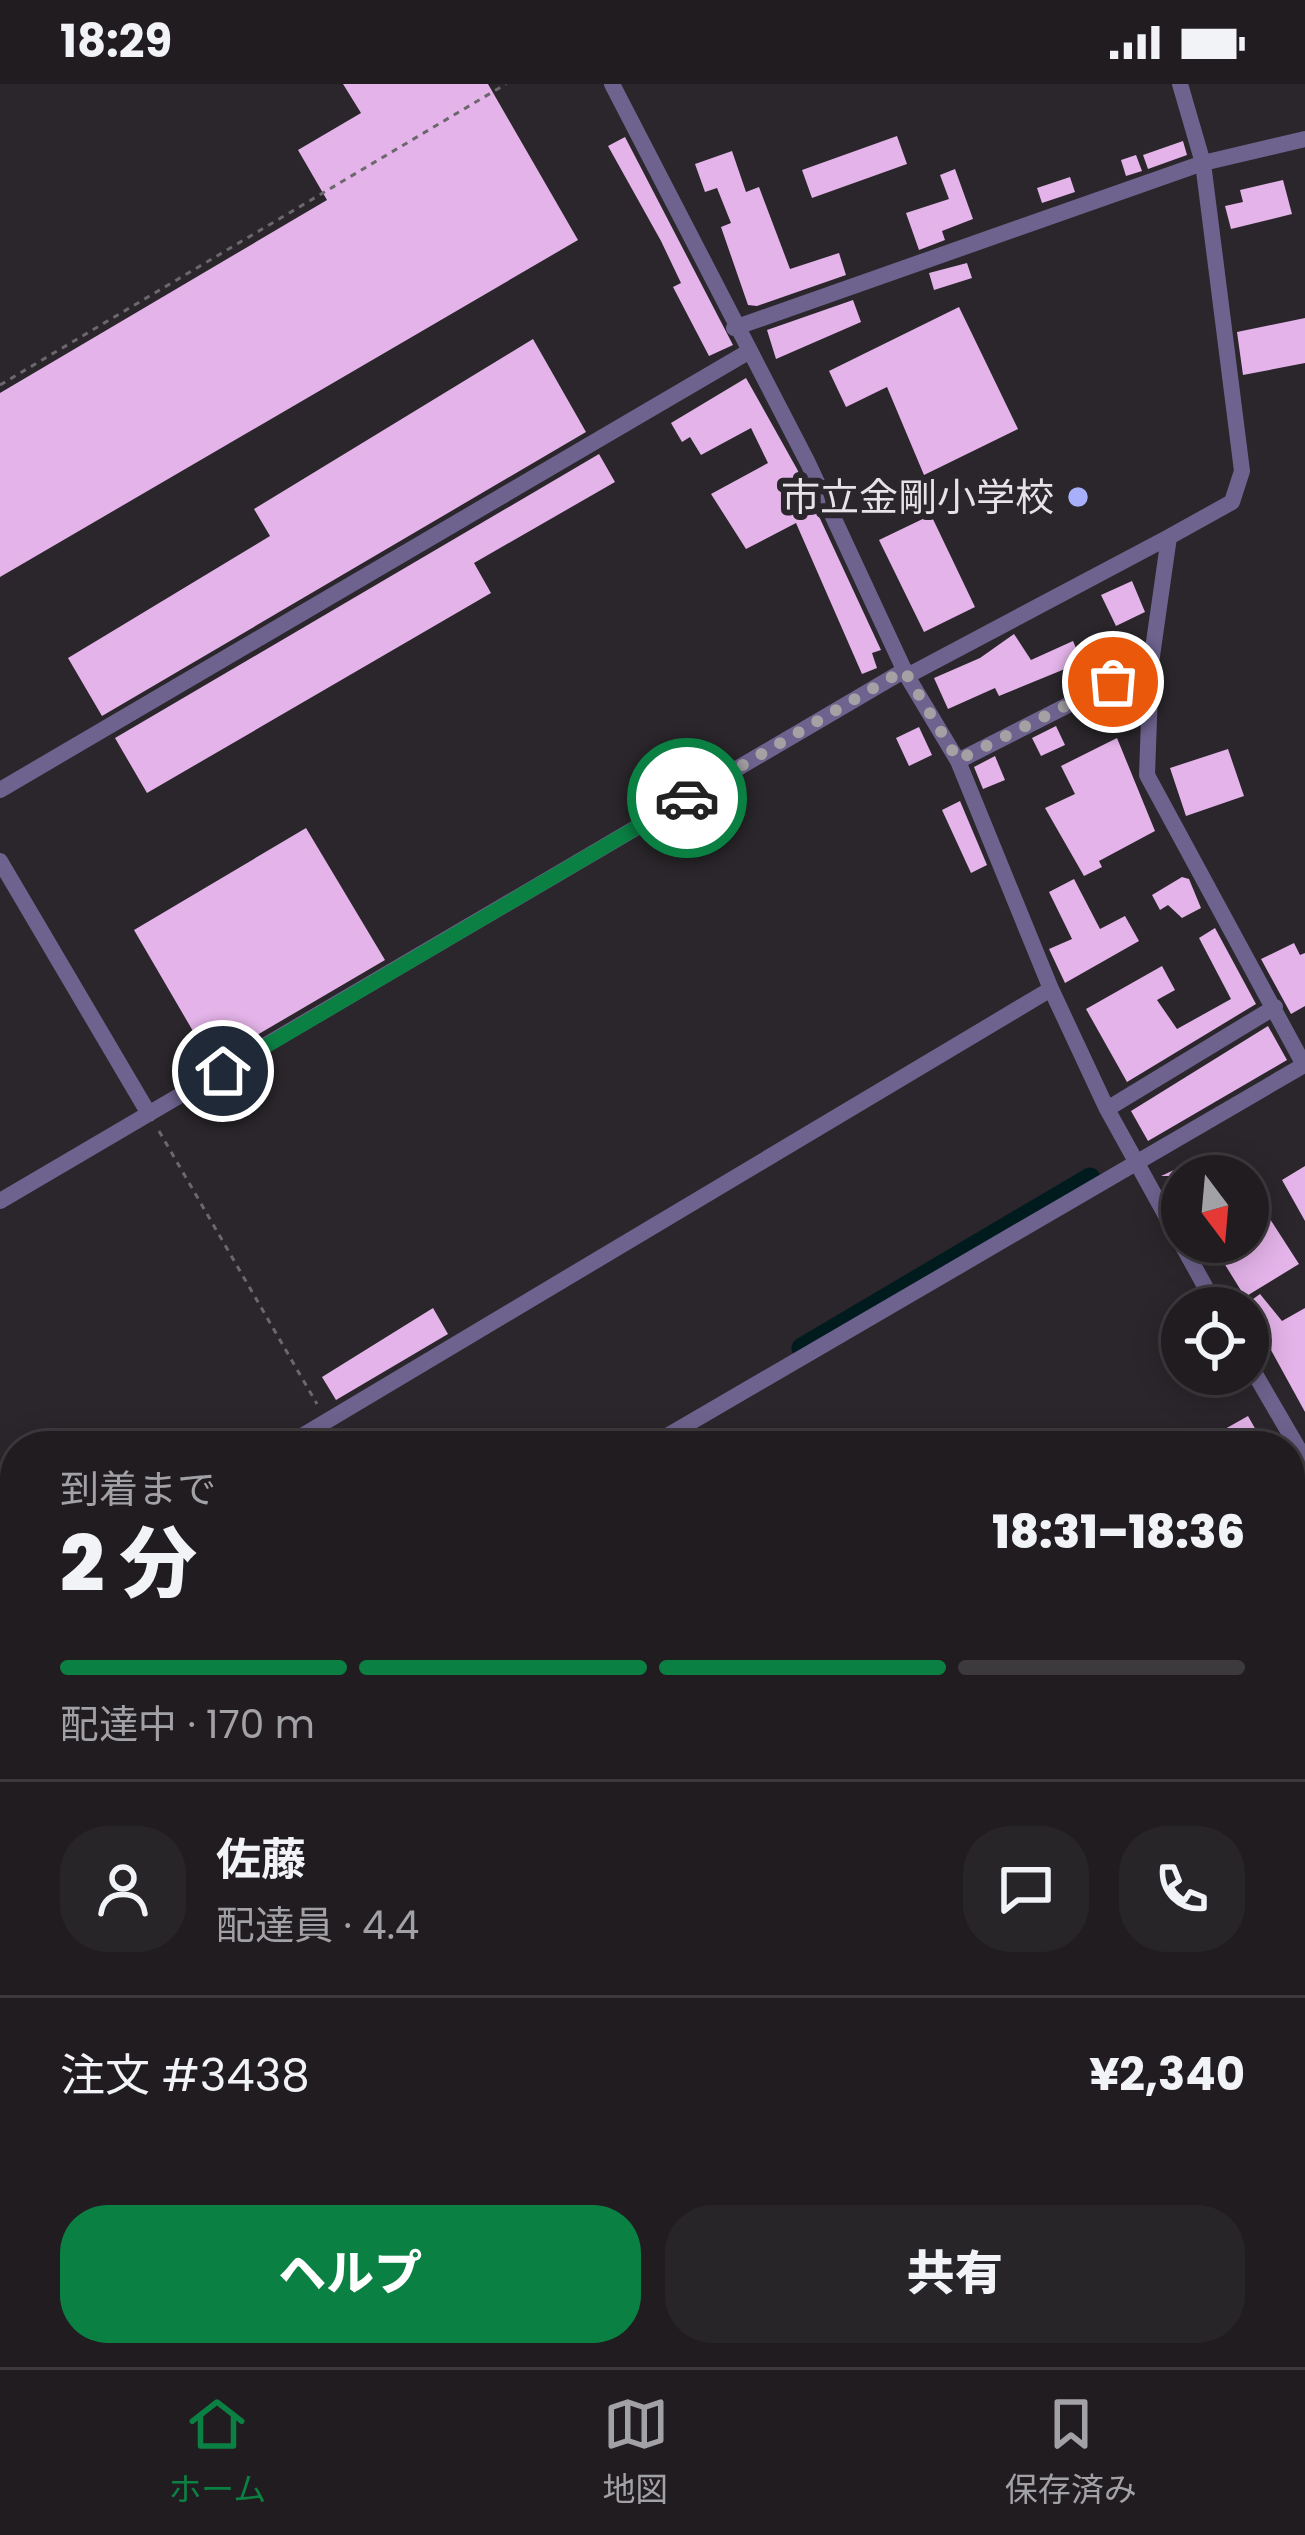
<!DOCTYPE html>
<html lang="ja">
<head>
<meta charset="utf-8">
<style>
	body { margin:0; font-family:Poppins,"Noto Sans JP",sans-serif; background:#282529; color:#f1f3f6; height:100vh; display:flex; flex-direction:column; font-size:45px; white-space:nowrap }
	* { box-sizing:border-box; margin:0 }
	p { font-size:39px; color:#a2a1a5 }
	.icon { flex:none; width:66px; height:66px; fill:none; stroke:currentColor; stroke-width:2; stroke-linecap:round; stroke-linejoin:round }
	.map { position:relative; flex:1; overflow:hidden }
	.drawer { position:absolute; left:0px; top:1347px; width:1305px; height:936px; display:flex; flex-direction:column; background:#201c20; border-radius:48px 48px 0 0; box-shadow:0 6px 30px #0003,0 0 0 3px #3d3a3e }
	.drawer>* { flex:none }
	.needle { width:78px; rotate:164deg }
	.controls { position:absolute; left:1161px; top:1071px; display:grid; gap:24px }
	.controls a { display:grid; place-items:center; width:108px; height:108px; border-radius:50%; background:#201c20; box-shadow:0 6px 30px #0003,0 0 0 3px #3d3a3e; font-size:60px }
	.pin { position:absolute; display:grid; place-items:center; width:102px; height:102px; color:#fff; margin:-51px; border:6px solid #fff; border-radius:50%; box-shadow:0 3px 12px #0007 }
	.courier { position:absolute; display:grid; place-items:center; width:120px; height:120px; margin:-60px; border:9px solid #0b8043; border-radius:50%; background:#fff; color:#222; box-shadow:0 3px 15px #0007 }
	.overview em { font-style:normal; font-weight:800 }
	.overview div { display:flex; flex-direction:column-reverse }
	.overview { display:flex; align-items:center; justify-content:space-between; height:204px; padding:0 60px }
	h1 { font-size:78px; font-weight:800; line-height:90px }
	.bar { display:grid; grid-template-columns:repeat(4,1fr); gap:18px 12px; align-content:center; height:144px; padding:0 60px }
	.bar i { height:15px; border-radius:9px; background:#3d3a3e }
	.bar .selected { background:#0b8043 }
	.bar p { grid-column:span 4 }
	.line { display:flex; align-items:center; gap:30px; padding:0 60px; border-top:3px solid #3d3a3e }
	.line div { flex:1 }
	.round { display:grid; place-items:center; flex:none; width:126px; height:126px; border-radius:48px; background:#282529 }
	.button { display:flex; gap:24px; margin-top:auto; padding:24px 60px }
	.button a { flex:1; height:138px; border-radius:48px; background:#0b8043; color:#fff; font-size:48px; font-weight:800; line-height:138px; text-align:center }
	.button a+a { background:#282529; color:#f1f3f6 }
	.status { display:flex; justify-content:space-between; align-items:center; height:84px; padding:0 60px; background:#201c20; direction:ltr }
	.status svg { height:33px; fill:currentColor }
	.tab-bar { display:flex; justify-content:space-around; align-items:center; height:168px; border-top:3px solid #3d3a3e; background:#201c20; font-size:33px; color:#a2a1a5 }
	.tab-bar a { display:grid; justify-items:center; gap:6px }
	.tab-bar .selected { color:#0b8043 }
	.map>svg:first-child { display:block }
</style>
</head>
<body>
<div class="status"><b>18:29</b><svg viewBox="0 0 49 12"><path d="M0 12V9h3v3zM5 12V6h3v6zM10 12V3h3v9zM15 12V0h3v12zM26 1h20v11H26zM47 4h2v5h-2z"/></svg></div>
<div class="map">
<svg width="1305" height="2283" viewBox="0 0 1305 2283">
	<rect width="100%" height="100%" fill="#2a262b"/>
	<g fill="none" stroke-linecap="round" stroke-linejoin="round">
		<path stroke="#001b1e" stroke-width="21" d="M802,1264L1090,1094"/>
	</g>
	<path fill="#e4b3e9" d="M343,0H488L578,156L0,493V309L327,116L298,66L361,29Z
		M897,52L907,80L812,114L802,86Z
		M625,53L733,261L709,272L673,203L681,199L661,157L608,62Z
		M1183,57L1187,71L1148,85L1143,71Z
		M732,67L746,108L759,103L790,185L839,169L846,191L757,222L748,221L721,143L731,139L717,104L705,108L695,80Z
		M1136,71L1142,87L1126,92L1121,76Z
		M955,85L973,135L942,147L945,156L919,166L906,129L949,115L940,91Z
		M1070,93L1075,108L1042,119L1037,104Z
		M1283,96L1292,130L1231,145L1225,122L1243,118L1240,106Z
		M967,179L972,194L934,206L929,189Z
		M853,216L861,238L776,275L767,246Z
		M959,223L1018,345L924,391L887,303L846,323L829,287Z
		M1305,234V279L1243,291L1237,248Z
		M533,255L586,348L102,632L68,574L270,452L254,425Z
		M746,294L797,385L881,566L872,569L877,584L862,590L796,439L746,465L711,410L768,379L751,344L701,371L690,353L682,358L671,339Z
		M599,370L615,398L474,479L491,509L147,709L115,654Z
		M931,431L975,523L924,548L879,456Z
		M1132,497L1145,528L1116,542L1101,511Z
		M1014,550L1031,576L1073,557L1082,578L999,612L995,604L948,625L934,594L980,574Z
		M1056,642L1065,661L1041,672L1032,654Z
		M919,643L932,671L909,682L896,654Z
		M1117,654L1155,747L1099,777L1102,783L1084,792L1045,724L1075,710L1061,682Z
		M1228,665L1244,712L1186,732L1170,684Z
		M995,672L1005,696L983,705L974,683Z
		M960,717L987,781L971,789L942,726Z
		M306,744L385,876L211,978L134,846Z
		M1182,793L1189,795L1201,824L1182,834L1168,821L1160,826L1152,811Z
		M1074,795L1100,845L1125,832L1139,857L1065,899L1049,865L1072,855L1049,808Z
		M1215,844L1256,920L1127,998L1086,925L1162,882L1175,906L1157,916L1177,945L1231,915L1199,854Z
		M1294,859L1300,871L1305,869V922L1291,930L1261,875Z
		M1268,942L1287,976L1148,1057L1131,1027Z
		M1211,1069L1222,1092H1161Z
		M1305,1082V1137L1282,1096Z
		M1248,1101L1299,1180L1245,1213L1211,1158H1248Z
		M1260,1210L1282,1237L1305,1224V1328L1248,1224L1242,1223Z
		M433,1224L448,1250L336,1316L322,1293Z
		M1248,1332L1265,1362H1223L1216,1350Z"/>
	<g fill="none" stroke-linecap="round" stroke-linejoin="round">
		<path stroke="#6b686c" stroke-width="3" stroke-dasharray="6 6" stroke-linecap="butt" d="M0,301L506,0
			M159,1047L317,1320
			M1290,2191L1305,2184
			M1099,2283L1130,2268"/>
		<path stroke="#6d638e" stroke-width="16" d="M612,0L808,379L907,592L958,677L1051,905L1107,1025L1217,1224
			M734,244L1203,79L1305,55
			M907,592L1169,453
			M958,677L1151,579
			M0,706L748,268
			M0,777L149,1030
			M1107,1025L1275,923
			M0,1117L905,586
			M1248,1278L1305,1376
			M285,1362L1051,905
			M650,1362L1304,981L1147,691L1151,579L1169,453L1232,418L1242,387L1203,79L1180,0
			M1290,1400L1305,1387
			M0,1527L15,1518
			M0,1745L15,1736
			M1290,1796L1305,1789
			M836,2268L843,2283
			M282,2283L313,2268"/>
		<path stroke="#b29cf6" stroke-width="24" d="M0,2257L14,2283"/>
	</g>
	<g fill="none" stroke-linecap="round" stroke-linejoin="round">
		<path stroke="#a4a1a5" stroke-width="12" stroke-dasharray="0 21.6" d="M687,714L904,586L958,676L1113,598"/>
		<path stroke="#0b8043" stroke-width="15" d="M223,987L687,714"/>
	</g>
	<circle fill="#a8b0fc" stroke="#2a262b" stroke-width="4.5" cx="1078" cy="413" r="12"/>
	<g text-anchor="middle" stroke-width="12" stroke-linejoin="round" paint-order="stroke">
		<g font-size="39" fill="#e6e3e7" stroke="#2a262b" text-anchor="end">
			<text x="1054" y="427">市立金剛小学校</text>
		</g>
	</g>
</svg>
<div class="controls">
<a><svg class="needle" viewBox="-14 -14 28 28"><path d="M0-13l5 13h-10z" fill="#e53935"/><path d="M0 13l5-13h-10z" fill="#a2a1a5"/></svg></a>
<a><svg class="icon" aria-label="locate" viewBox="0 0 24 24"><circle cx="12" cy="12" r="6"/><path d="M12 2v4M12 18v4M2 12h4M18 12h4"/></svg></a>
</div>
<div class="pin" style="left:1113px;top:598px;background:#ea580c"><svg class="icon" aria-label="bag" viewBox="0 0 24 24"><path d="M5 8h14l-1 12H6zM9 8a3 3 0 0 1 6 0"/></svg></div>
<div class="pin" style="left:223px;top:987px;background:#1f2937"><svg class="icon" aria-label="home" viewBox="0 0 24 24"><path d="M3 11l9-7 9 7M6 9v11h12V9"/></svg></div>
<div class="courier" style="left:687px;top:714px"><svg class="icon" aria-label="car" viewBox="0 0 24 24"><path d="M5 17H2v-5l4-1 3-4h7l3 4 3 1v5h-3M9 17h6M6 11h13"/><circle cx="7" cy="17" r="2"/><circle cx="17" cy="17" r="2"/></svg></div>
<section class="drawer">
<div class="overview"><div><h1>2 分</h1><p>到着まで</p></div><em>18:31–18:36</em></div>
<div class="bar"><i class="selected"></i><i class="selected"></i><i class="selected"></i><i></i><p>配達中 · 170 m</p></div>
<div class="line" style="height:216px"><a class="round"><svg class="icon" aria-label="person" viewBox="0 0 24 24"><circle cx="12" cy="8" r="4"/><path d="M4 21q1-7 8-7t8 7"/></svg></a><div><b>佐藤</b><p>配達員 · 4.4</p></div><a class="round"><svg class="icon" aria-label="chat" viewBox="0 0 24 24"><path d="M4 5h16v11H9l-5 4z"/></svg></a><a class="round"><svg class="icon" aria-label="phone" viewBox="0 0 24 24"><path d="M5 4h4l2 5-3 2q2 4 5 5l2-3 5 2v4C11 20 4 13 5 4z"/></svg></a></div>
<div class="line" style="height:156px"><div>注文 #3438</div><b>¥2,340</b></div>
<div class="button"><a>ヘルプ</a><a>共有</a></div>
</section>
</div>
<nav class="tab-bar">
<a class="selected"><svg class="icon" aria-label="home" viewBox="0 0 24 24"><path d="M3 11l9-7 9 7M6 9v11h12V9"/></svg>ホーム</a>
<a><svg class="icon" aria-label="map" viewBox="0 0 24 24"><path d="M3 6l6-2 6 2 6-2v14l-6 2-6-2-6 2zM9 4v14M15 6v14"/></svg>地図</a>
<a><svg class="icon" aria-label="saved" viewBox="0 0 24 24"><path d="M7 4h10v16l-5-4-5 4z"/></svg>保存済み</a>
</nav>
</body>
</html>
